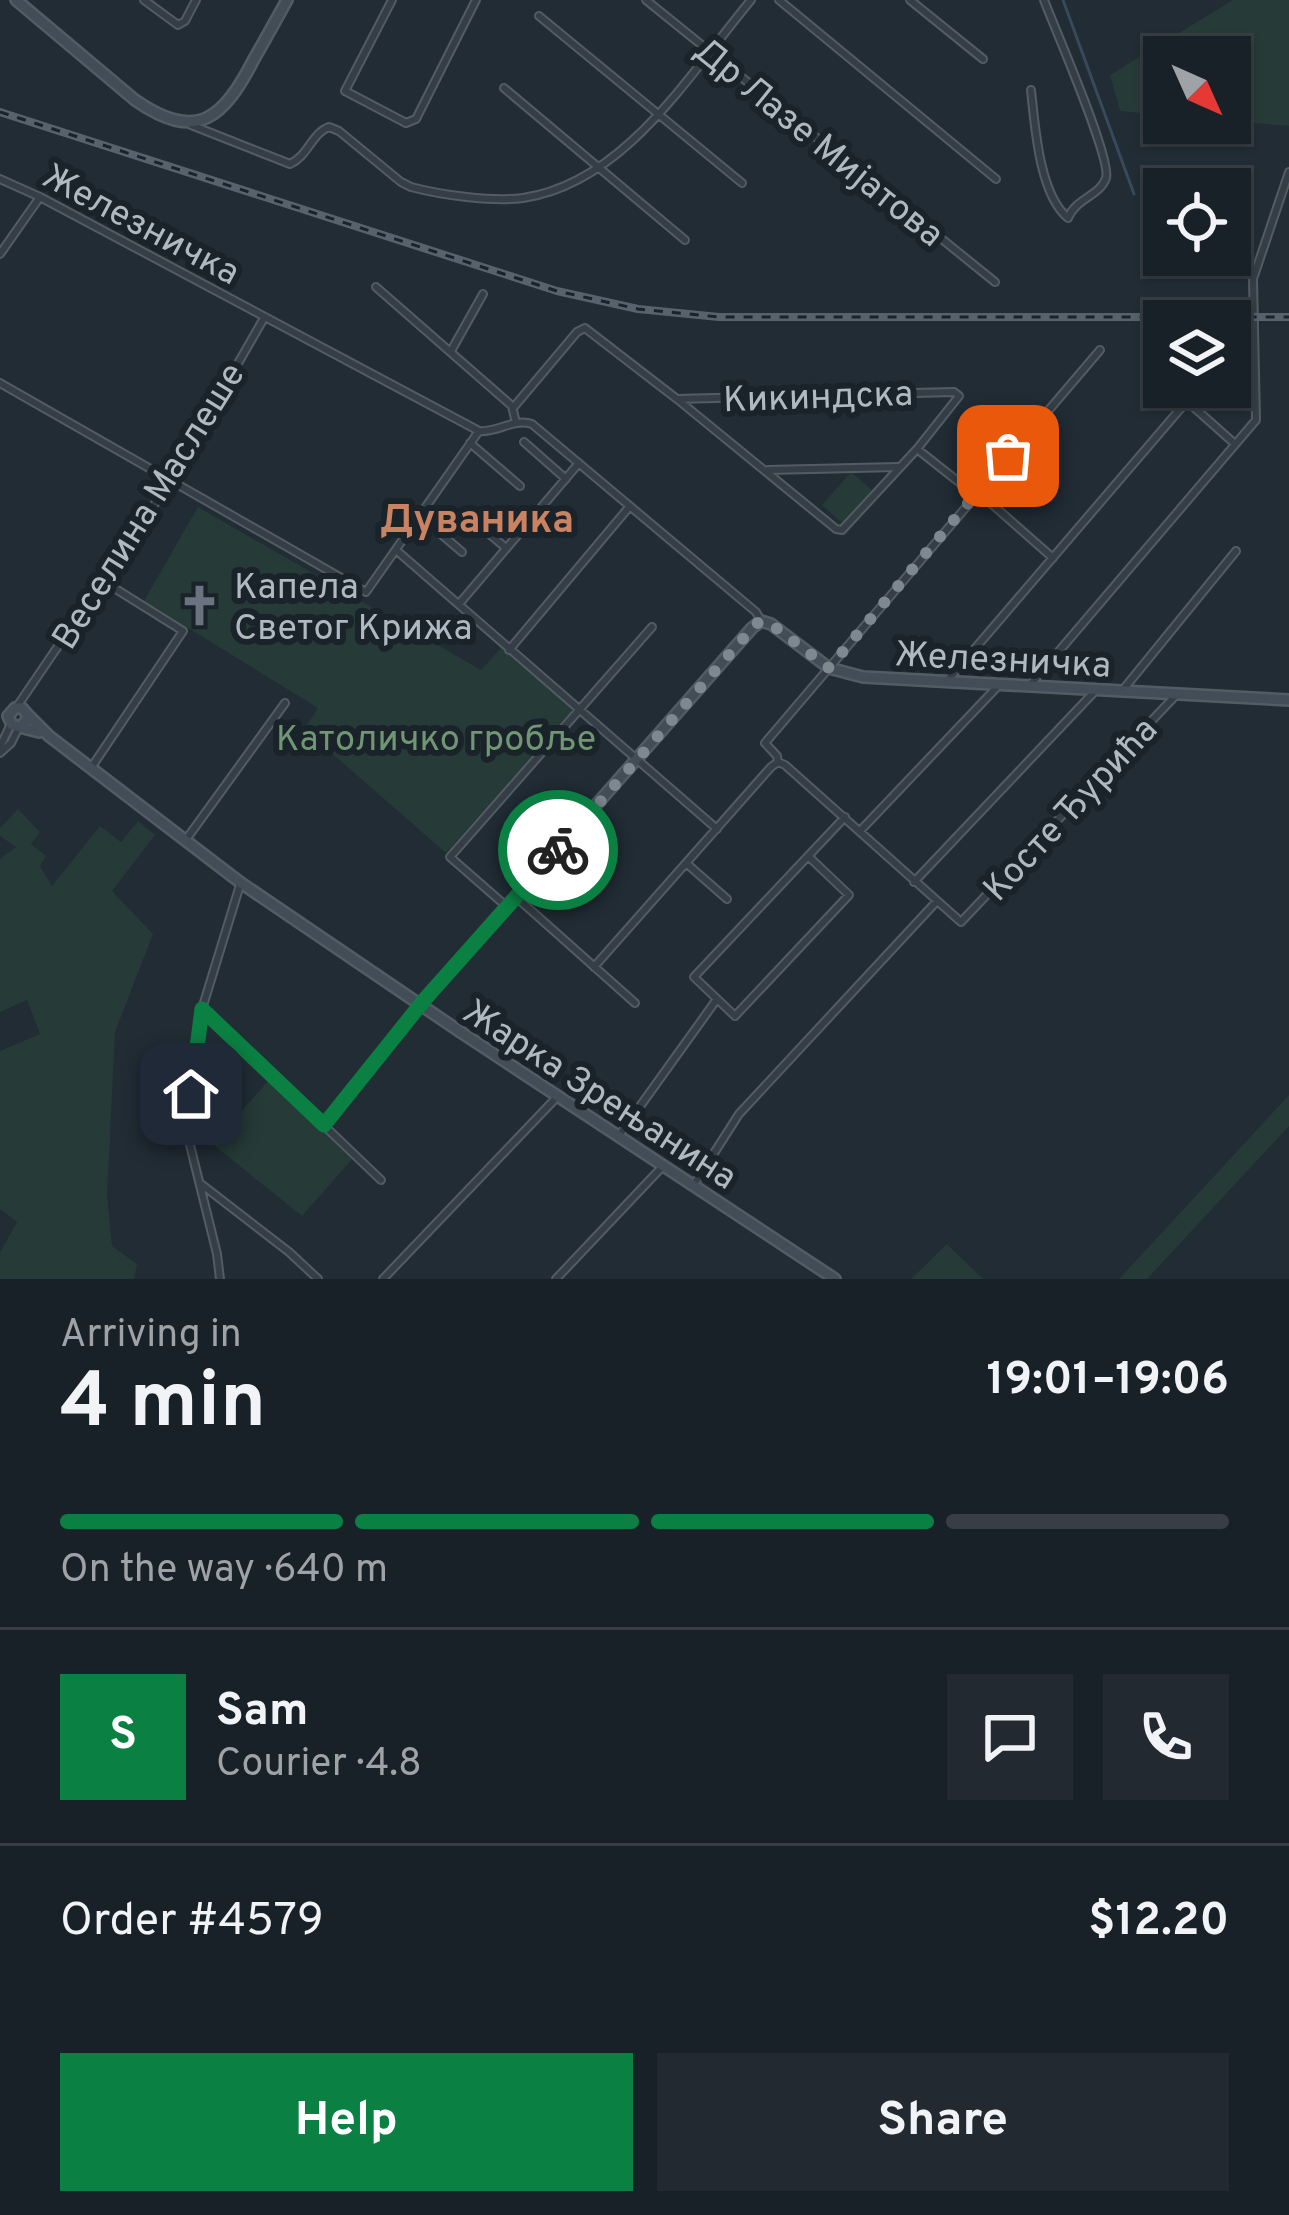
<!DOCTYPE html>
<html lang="en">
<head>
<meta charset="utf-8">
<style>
	body { margin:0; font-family:Overpass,sans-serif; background:#222930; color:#f1f3f6; height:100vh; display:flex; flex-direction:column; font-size:45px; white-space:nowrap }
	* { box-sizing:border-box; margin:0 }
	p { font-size:39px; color:#9fa3a8 }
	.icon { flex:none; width:66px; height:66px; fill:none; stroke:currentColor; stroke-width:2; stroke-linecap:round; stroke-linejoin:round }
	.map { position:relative; height:1279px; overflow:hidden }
	.panel { display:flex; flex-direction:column; background:#192128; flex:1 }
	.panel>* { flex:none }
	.needle { width:78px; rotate:135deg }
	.tools { position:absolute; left:1143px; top:36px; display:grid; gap:24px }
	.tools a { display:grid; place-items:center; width:108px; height:108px; border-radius:0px; background:#192128; box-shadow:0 3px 9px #0004,0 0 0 3px #373e45; font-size:60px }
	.pin { position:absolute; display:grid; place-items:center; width:102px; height:102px; color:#fff; margin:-51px; border-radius:24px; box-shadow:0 6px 18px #0006 }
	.courier { position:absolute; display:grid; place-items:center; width:120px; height:120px; margin:-60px; border:9px solid #0b8043; border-radius:50%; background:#fff; color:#222; box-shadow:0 3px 15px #0007 }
	.summary em { font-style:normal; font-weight:700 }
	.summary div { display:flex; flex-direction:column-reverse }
	.summary { display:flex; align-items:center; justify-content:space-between; height:204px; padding:0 60px }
	h1 { font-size:78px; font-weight:700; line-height:90px }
	.bar { display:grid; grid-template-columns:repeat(4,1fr); gap:18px 12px; align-content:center; height:144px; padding:0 60px }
	.bar i { height:15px; border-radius:9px; background:#373e45 }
	.bar .on { background:#0b8043 }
	.bar p { grid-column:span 4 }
	.line { display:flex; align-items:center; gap:30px; padding:0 60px; border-top:3px solid #373e45 }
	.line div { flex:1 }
	.round { display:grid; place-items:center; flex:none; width:126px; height:126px; border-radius:0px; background:#222930 }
	.button { display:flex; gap:24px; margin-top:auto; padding:24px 60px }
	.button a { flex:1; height:138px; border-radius:0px; background:#0b8043; color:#fff; font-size:48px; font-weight:700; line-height:138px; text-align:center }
	.button a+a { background:#222930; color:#f1f3f6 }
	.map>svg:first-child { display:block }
</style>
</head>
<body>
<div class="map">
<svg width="1289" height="1279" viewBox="0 0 1289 1279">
	<rect width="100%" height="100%" fill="#212c35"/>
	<path fill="#263a38" d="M1233,0H1289V126L1230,121V57H1164V115L1120,111L1110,75Z
		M851,472L872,490L842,523L822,505Z
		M198,507L481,670L501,648L573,710L446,853L304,729L318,708L144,601Z
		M18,809L40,832L31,844L46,856L40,866L52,886L100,826L121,842L138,821L155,835L112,891L153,934L115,1032L107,1196L112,1246L137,1264L134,1279H0V1252L17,1222L0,1209V1051L40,1034L27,1000L0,1012V859L16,847L0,836V828Z
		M271,1078L354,1157L302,1216L215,1146L245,1107Z
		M1289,1095V1126L1147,1279H1119Z
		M947,1244L983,1279H911Z"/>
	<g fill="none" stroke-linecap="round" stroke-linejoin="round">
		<path stroke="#364a5b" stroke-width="3" d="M1063,0L1134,194"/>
		<defs>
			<path id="street" d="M144,0L178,25L185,21L196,0
				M392,0L345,91L406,123L416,119L476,0
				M646,0L995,282
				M779,0L996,179
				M910,0L983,59
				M539,16L742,183
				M504,88L685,240
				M1031,90C1035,126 1039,194 1068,218C1076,198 1100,196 1106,178C1112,159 1054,27 1044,0
				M191,125L290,164C308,156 312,133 329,127L339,131L401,182L411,187C441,195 492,202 523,198C625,183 690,73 751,0
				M0,179L40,197L479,431C497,433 513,418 532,424L756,612L761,621
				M0,254L40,197
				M376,287L512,406L516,423
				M1100,350L765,743L777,756L778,762L785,765L961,922L1177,694
				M451,351L483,294
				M1153,371L1164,381
				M0,383L366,592L479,431
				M1171,387L1235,444
				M513,408L577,332L585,328L677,399L836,529L842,530L917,449L959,396L954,392L677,399
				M524,442L566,479
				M470,443L520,486
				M917,449L974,494
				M768,470L898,467
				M977,491L1053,558
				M420,516L462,552
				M468,516L506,548
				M396,550L717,829
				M459,604L579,463
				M509,650L630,506
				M948,680L1187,401
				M1031,684L1256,420L1253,279L1289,172
				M1122,691L1236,551
				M16,708L171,480L264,318
				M0,747L10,726
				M0,753L11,743L19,727
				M91,768L183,631L103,581
				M860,831L998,686
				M185,841L285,703
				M808,856L849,895L735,1016L694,977L845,817
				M686,863L727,899
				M914,882L1096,690
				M516,897L635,1003
				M506,906L450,857L652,627
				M594,967L771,767L778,762
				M202,1009L381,1180
				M325,1124L420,1005
				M618,1137L717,999
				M201,1184L289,1252L318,1279
				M693,1186L739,1114L937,901
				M220,1279L217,1254L189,1141L188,1127L202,1009L240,885
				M383,1279L557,1097
				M556,1279L663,1166"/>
			<path id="secondary" d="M16,0L135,100C198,144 224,117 254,59C265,40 276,20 287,0
				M27,714L49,736L241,883L459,1031L835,1279
				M21,726L27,720V714L22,708H15L8,716L12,725L39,732
				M420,1005L752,628L761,621L771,624L829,668L863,677L1289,700"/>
		</defs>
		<use href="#street" stroke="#525c63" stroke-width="10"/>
		<use href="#secondary" stroke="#525c63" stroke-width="14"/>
		<use href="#street" stroke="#353e46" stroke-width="6"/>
		<use href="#secondary" stroke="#434d58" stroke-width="9"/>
		<defs>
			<path id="rail" d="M0,112L557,291L638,309L719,317H1289"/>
		</defs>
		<use href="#rail" stroke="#57626c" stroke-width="8"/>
		<use href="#rail" stroke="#1a232a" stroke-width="3" stroke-dasharray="9" stroke-linecap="butt"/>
	</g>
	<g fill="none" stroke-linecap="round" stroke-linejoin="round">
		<path stroke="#7d8891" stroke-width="12" stroke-dasharray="0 21.6" d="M558,850L756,624L761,621L771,624L829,668L1008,456"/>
		<path stroke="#0b8043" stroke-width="15" d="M191,1094L202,1009L324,1125L425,999L558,850"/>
	</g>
	<defs>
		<symbol id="church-bare" viewBox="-9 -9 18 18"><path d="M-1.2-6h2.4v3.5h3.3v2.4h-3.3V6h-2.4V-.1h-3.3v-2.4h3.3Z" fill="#6b7280" stroke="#1a232a" stroke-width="2.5" paint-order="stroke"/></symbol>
	</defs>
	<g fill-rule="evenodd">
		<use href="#church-bare" x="170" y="576" width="59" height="59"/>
	</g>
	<g text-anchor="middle" stroke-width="12" stroke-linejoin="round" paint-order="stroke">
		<g font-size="36" fill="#afb9c2" stroke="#1a232a">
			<text transform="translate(820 141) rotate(39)" y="13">Др Лазе Мијатова</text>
			<text transform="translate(142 223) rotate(28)" y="13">Железничка</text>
			<text transform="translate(818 395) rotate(-2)" y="13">Кикиндска</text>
			<text transform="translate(147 505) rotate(-58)" y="13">Веселина Маслеше</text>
			<text transform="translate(1003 658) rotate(3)" y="13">Железничка</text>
			<text transform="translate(1069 808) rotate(-47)" y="13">Косте Ђурића</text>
			<text transform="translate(601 1093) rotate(33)" y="13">Жарка Зрењанина</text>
		</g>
		<g font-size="36" fill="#afb9c2" stroke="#1a232a" text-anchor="start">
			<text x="234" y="598">Капела<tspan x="234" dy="41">Светог Крижа</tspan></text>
		</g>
		<g font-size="36" fill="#709674" stroke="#1a232a">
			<text x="436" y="750">Католичко гробље</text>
		</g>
		<g font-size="39" font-weight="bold" fill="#ca8362" stroke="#1a232a">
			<text x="477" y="532">Дуваника</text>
		</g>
	</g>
</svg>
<div class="tools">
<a><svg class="needle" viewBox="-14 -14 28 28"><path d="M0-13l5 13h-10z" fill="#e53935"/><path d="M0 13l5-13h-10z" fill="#9fa3a8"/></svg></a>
<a><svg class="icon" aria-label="locate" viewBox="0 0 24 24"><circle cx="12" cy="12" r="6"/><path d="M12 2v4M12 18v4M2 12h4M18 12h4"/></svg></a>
<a><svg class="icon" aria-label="layers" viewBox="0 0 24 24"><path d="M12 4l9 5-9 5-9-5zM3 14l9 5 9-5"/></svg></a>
</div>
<div class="pin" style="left:1008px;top:456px;background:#ea580c"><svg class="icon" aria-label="bag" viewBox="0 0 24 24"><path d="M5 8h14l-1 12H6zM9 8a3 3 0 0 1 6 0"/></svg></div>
<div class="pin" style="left:191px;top:1094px;background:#1f2937"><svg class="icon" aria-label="home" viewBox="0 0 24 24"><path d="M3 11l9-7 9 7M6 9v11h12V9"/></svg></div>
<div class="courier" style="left:558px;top:850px"><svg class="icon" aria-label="bike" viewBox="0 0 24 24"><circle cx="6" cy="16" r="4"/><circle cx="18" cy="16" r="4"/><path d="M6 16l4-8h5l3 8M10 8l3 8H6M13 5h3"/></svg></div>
</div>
<section class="panel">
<div class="summary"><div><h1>4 min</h1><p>Arriving in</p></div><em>19:01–19:06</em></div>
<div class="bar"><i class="on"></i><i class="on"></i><i class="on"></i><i></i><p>On the way · 640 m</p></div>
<div class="line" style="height:216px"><b class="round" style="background:#0b8043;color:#fff">S</b><div><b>Sam</b><p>Courier · 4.8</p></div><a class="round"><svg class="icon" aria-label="chat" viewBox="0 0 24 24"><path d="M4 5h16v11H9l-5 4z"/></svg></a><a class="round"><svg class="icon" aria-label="phone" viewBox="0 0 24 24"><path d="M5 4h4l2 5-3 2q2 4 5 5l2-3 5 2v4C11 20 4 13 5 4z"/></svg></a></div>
<div class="line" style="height:156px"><div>Order #4579</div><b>$12.20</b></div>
<div class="button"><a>Help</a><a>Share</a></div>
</section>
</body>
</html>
